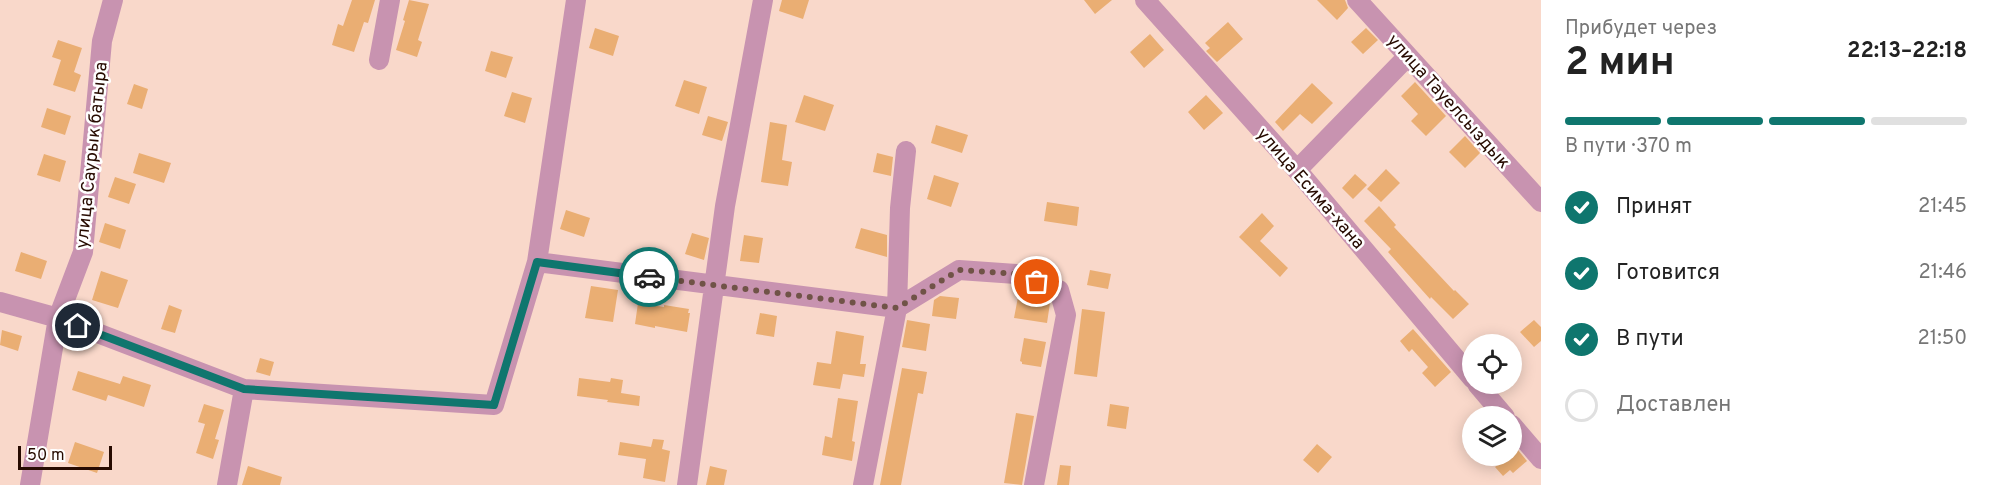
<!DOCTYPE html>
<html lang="ru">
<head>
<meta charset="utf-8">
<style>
	body { margin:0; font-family:Overpass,sans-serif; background:#f6f6f6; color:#222; height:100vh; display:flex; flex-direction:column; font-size:22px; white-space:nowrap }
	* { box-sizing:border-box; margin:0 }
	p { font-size:20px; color:#767676 }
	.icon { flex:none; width:33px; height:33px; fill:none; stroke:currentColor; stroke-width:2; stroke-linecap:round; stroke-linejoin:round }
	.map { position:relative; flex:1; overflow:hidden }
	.drawer { display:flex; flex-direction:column; background:#fff; width:450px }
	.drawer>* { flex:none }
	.fabs { position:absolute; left:1462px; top:334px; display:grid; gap:12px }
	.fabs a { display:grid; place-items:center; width:60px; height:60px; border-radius:50%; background:#fff; box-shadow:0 3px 15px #0003; font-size:30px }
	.scale { position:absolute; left:18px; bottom:15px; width:94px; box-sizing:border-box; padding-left:6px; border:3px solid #270b01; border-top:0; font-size:16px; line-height:21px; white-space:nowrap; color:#270b01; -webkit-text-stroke:4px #fff; paint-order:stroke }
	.pin { position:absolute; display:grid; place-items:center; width:51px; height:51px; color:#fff; margin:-26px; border:3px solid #fff; border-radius:50%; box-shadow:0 2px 6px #0007 }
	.courier { position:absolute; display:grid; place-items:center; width:60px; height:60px; margin:-30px; border:4px solid #0f766e; border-radius:50%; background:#fff; color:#222; box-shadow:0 2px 8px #0007 }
	.overview em { font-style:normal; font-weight:700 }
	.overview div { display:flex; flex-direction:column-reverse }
	.overview { display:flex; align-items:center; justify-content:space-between; height:102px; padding:0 24px }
	h1 { font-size:39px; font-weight:700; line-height:45px }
	.bar { display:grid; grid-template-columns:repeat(4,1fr); gap:9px 6px; align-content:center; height:72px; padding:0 24px }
	.bar i { height:8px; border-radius:4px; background:#e0e0e0 }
	.bar .selected { background:#0f766e }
	.bar p { grid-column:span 4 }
	ol { padding:0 24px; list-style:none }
	li { display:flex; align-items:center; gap:18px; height:66px }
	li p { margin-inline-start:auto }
	li .icon { padding:6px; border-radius:50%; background:#0f766e; color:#fff; stroke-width:4 }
	li:last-child { color:#767676 }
	li i { width:33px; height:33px; border:3px solid #e0e0e0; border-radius:50% }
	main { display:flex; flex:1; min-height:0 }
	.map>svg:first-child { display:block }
</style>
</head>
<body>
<main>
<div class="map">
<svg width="1541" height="485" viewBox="0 0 1541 485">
	<rect width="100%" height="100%" fill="#f9d8ca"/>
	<path fill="#eaae73" d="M352,0H375L368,23L364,22L354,52L332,45L338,24L343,26Z
		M409,0L429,4L418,40L422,42L417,57L396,50L405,21L403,20Z
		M782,0H809L803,19L779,11Z
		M1084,0H1112L1095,14Z
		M1317,0H1345L1348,8L1337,20Z
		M1228,22L1243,39L1217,62L1206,51L1210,48L1205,43Z
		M595,28L619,36L613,56L589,48Z
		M1366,28L1378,40L1363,54L1351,42Z
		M1150,34L1164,50L1144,68L1130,52Z
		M58,40L82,48L74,72L81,75L75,92L53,85L61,60L52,57Z
		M491,51L513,57L506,78L485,71Z
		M684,80L707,87L699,114L675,106Z
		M1415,82L1446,116L1426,136L1411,121L1418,114L1401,96Z
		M1312,83L1333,103L1312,124L1300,114L1283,131L1275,122Z
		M134,84L148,89L142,109L127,104Z
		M512,92L532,98L525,123L504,116Z
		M804,95L834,105L825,131L795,122Z
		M1206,95L1223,113L1204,130L1188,112Z
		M47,108L71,116L65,135L41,127Z
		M708,116L728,122L722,141L702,135Z
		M770,122L787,125L782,160L792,162L788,186L761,182Z
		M936,125L968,135L962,153L931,143Z
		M1465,136L1480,153L1465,168L1449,152Z
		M139,153L171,163L164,183L133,173Z
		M877,153L893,157L891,176L873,172Z
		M44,154L66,161L60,182L37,175Z
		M1386,169L1400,183L1381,202L1367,189Z
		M1355,174L1367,185L1353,199L1342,188Z
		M934,175L959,183L951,207L927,199Z
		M115,177L136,184L129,204L108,197Z
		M1047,202L1079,207L1077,226L1044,221Z
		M1379,206L1396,225L1394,227L1454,291L1455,290L1469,304L1453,319L1431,297L1430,299L1388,252L1391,249L1364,221Z
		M566,210L590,218L584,237L560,229Z
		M1262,213L1274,226L1260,241L1288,268L1280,277L1239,237Z
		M105,223L126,230L120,249L99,242Z
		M861,228L887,235V257L855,248Z
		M692,233L709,238L704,260L685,254Z
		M744,235L763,238L759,263L740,261Z
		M21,252L47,261L41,279L15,271Z
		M1090,270L1111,274L1108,289L1087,285Z
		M101,271L128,280L118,308L92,300Z
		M591,286L618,290L613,322L585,318Z
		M940,296L959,298L956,319L932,316L934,300Z
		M1018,297L1050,303L1047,323L1014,318Z
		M638,303L664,307V305L689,309L688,313H690L687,332L655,326V328L635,324Z
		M169,305L182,310L175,333L161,329Z
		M1082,309L1105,312L1097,377L1074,374Z
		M760,313L777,316L774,337L756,334Z
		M907,320L930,324L926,351L902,347Z
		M1534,320L1541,327V341L1534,347L1520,332Z
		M1413,329L1451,372L1435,387L1422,373L1428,367L1412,349L1409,352L1400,341Z
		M2,330L22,336L18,351L0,345Z
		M836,331L864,336L860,364H866L864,377L843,374L840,389L813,385L817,362L831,364Z
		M1024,338L1046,342L1041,367L1022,364V362L1020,361Z
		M260,358L274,362L270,376L256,372Z
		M902,368L927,372L923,394L918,393L901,485H880Z
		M78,371L120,384L123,376L151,385L144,407L108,395L106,401L72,390Z
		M579,378L610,382L611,378L623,380L621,393L640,396L639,406L607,402L608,400L577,396Z
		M838,398L858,401L852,441L855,442L852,461L822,455L825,436L832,438Z
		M204,404L224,410L215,439L219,440L213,459L196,453L205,424L198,422Z
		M1110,404L1129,407L1126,429L1107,426Z
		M1016,413L1034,416L1022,485L1004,483Z
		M653,439L664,440L662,449L670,451L665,482L643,478L646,459L618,455L620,442L651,447Z
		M75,442L104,452L97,473L68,463Z
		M1512,443L1527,461L1513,473L1510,470L1503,476L1495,467L1508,456H1512Z
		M1317,444L1332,457L1318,473L1303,460Z
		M1060,465L1071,466L1069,485H1057Z
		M248,466L282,477L280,485H242Z
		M710,466L727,470L724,485H706Z"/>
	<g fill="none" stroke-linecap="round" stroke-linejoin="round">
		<path stroke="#c893b0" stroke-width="20" d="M1145,0L1297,170L1473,379
			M1357,0L1541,202
			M379,60L390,0
			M1297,170L1408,56
			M537,262L576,0
			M0,302L58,318L244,389L494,405L537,262L897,308L959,270L1016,274L1059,290L1066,315L1034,485
			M1477,384L1505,417
			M1512,425L1541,459
			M30,485L58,318L83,252L102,41L113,0
			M227,485L244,389
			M687,485L725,206L763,0
			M863,485L897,308L900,208L906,151"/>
	</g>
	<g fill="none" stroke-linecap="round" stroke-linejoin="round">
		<path stroke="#705347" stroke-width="6" stroke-dasharray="0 10.8" d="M649,277L897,308L959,270L1016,274L1037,282"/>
		<path stroke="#0f766e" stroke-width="8" d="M78,326L244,389L494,405L537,262L649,277"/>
	</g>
	<g text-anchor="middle" stroke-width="5" stroke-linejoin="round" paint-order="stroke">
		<g font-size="18" fill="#270b01" stroke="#fff">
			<text transform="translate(1449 101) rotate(48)" y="6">улица Тауелсыздык</text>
			<text transform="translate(91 155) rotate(-84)" y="6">улица Саурык батыра</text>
			<text transform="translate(1311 188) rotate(49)" y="6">улица Есима-хана</text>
		</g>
	</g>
</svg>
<div class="fabs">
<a><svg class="icon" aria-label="locate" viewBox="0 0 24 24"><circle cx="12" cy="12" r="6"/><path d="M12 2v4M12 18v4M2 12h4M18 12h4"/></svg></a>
<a><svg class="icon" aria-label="layers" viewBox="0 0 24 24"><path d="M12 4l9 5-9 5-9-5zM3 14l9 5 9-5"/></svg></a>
</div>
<div class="scale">50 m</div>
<div class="pin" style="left:1037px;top:282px;background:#ea580c"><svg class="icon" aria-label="bag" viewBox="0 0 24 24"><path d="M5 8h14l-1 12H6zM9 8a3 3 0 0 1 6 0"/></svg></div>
<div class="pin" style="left:78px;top:326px;background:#1f2937"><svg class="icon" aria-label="home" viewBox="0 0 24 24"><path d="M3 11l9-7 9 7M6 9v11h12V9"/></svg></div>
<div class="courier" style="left:649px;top:277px"><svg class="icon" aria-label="car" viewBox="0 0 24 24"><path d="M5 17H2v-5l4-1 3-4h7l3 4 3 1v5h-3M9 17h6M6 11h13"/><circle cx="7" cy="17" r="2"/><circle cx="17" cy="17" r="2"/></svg></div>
</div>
<section class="drawer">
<div class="overview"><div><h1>2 мин</h1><p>Прибудет через</p></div><em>22:13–22:18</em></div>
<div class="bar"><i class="selected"></i><i class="selected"></i><i class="selected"></i><i></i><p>В пути · 370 m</p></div>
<ol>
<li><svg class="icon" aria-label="check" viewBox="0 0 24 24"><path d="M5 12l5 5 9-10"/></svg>Принят<p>21:45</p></li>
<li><svg class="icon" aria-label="check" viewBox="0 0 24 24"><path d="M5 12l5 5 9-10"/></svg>Готовится<p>21:46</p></li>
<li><svg class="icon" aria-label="check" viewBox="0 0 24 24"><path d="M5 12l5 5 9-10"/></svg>В пути<p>21:50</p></li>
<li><i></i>Доставлен</li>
</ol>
</section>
</main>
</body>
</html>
